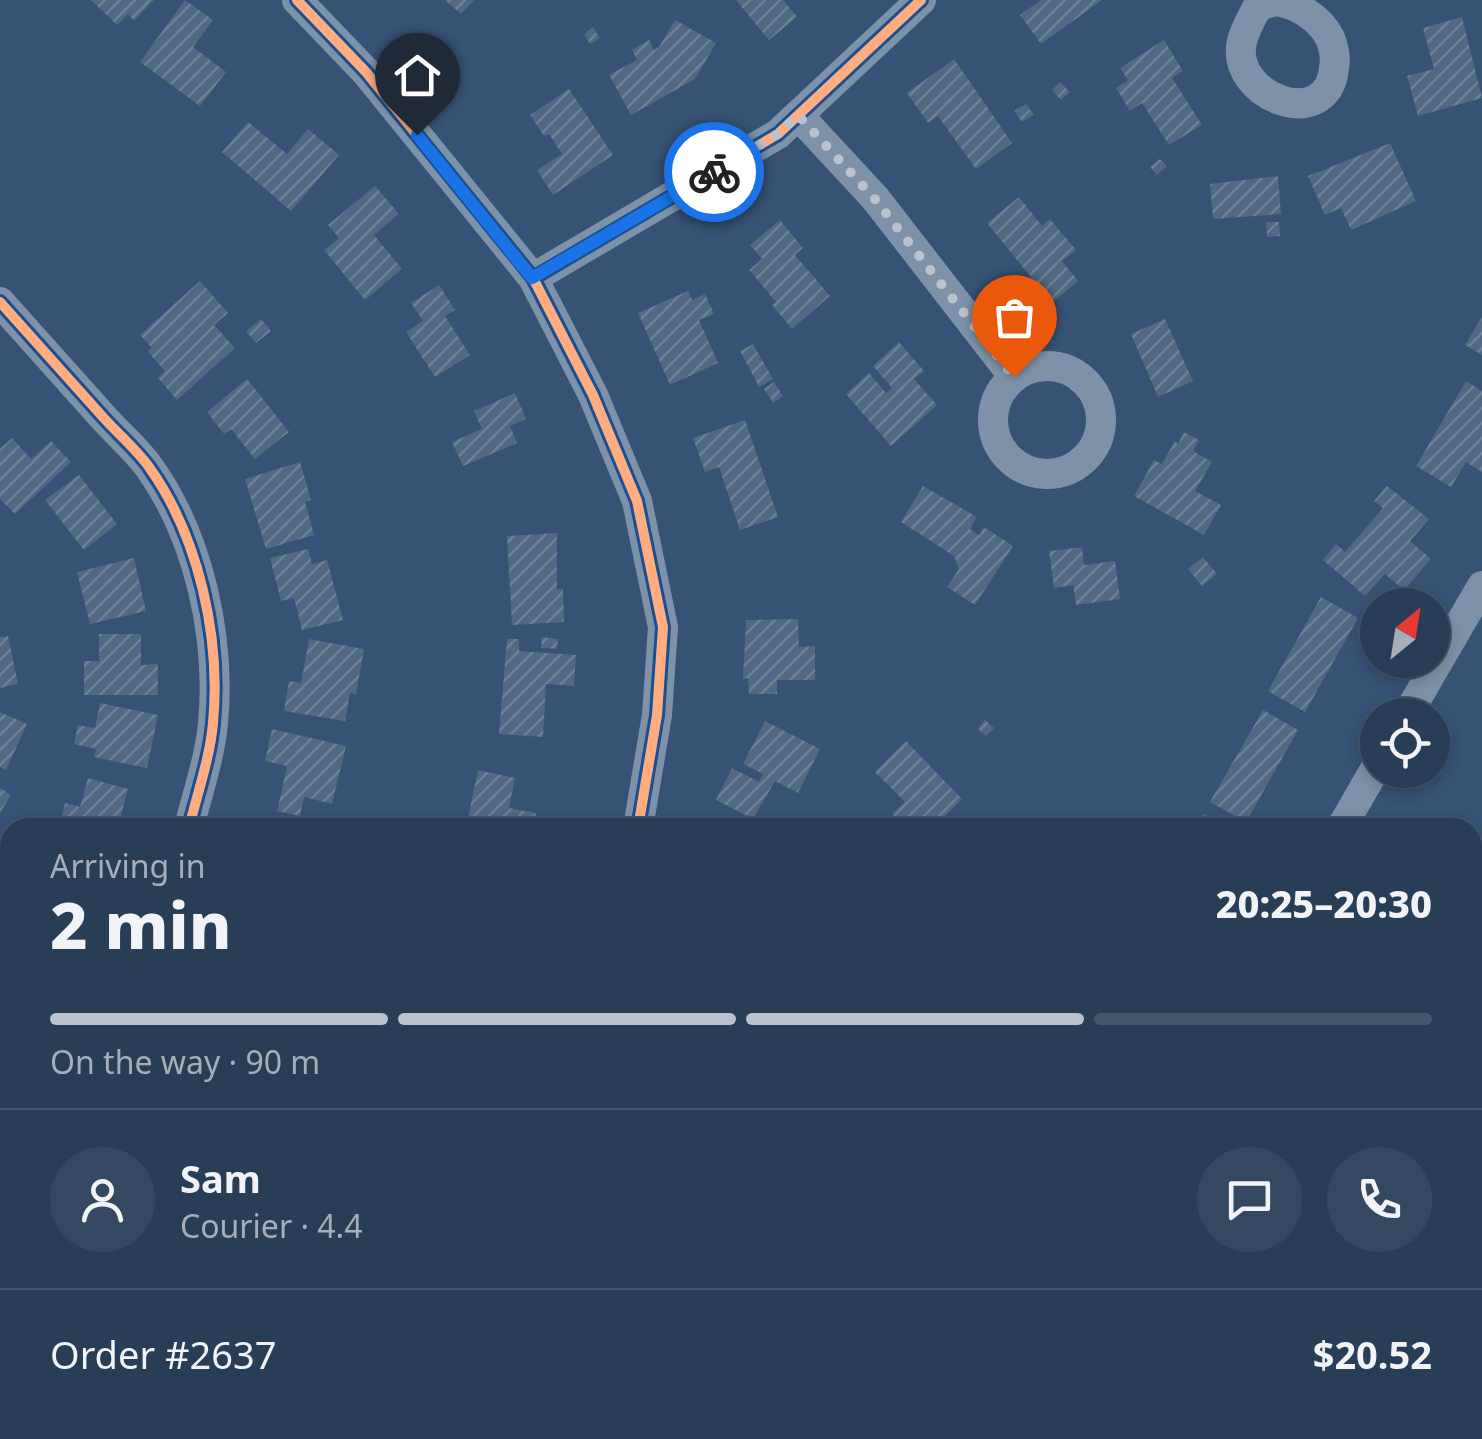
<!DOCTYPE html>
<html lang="en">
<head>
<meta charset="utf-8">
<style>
	body { margin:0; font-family:"Noto Sans",sans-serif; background:#344961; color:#f1f3f6; height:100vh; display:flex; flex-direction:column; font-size:38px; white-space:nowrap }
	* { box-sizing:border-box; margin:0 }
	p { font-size:32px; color:#a5aeba }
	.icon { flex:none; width:55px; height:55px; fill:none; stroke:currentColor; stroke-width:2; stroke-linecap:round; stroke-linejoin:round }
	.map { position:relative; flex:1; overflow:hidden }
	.drawer { position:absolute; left:0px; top:818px; width:1482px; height:622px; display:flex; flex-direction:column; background:#283e57; border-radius:30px 30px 0 0; box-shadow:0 5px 15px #0003,0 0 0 2px #44576d }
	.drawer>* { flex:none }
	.needle { width:65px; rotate:30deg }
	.buttons { position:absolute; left:1360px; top:588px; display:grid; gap:20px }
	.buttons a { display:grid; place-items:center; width:90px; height:90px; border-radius:50%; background:#283e57; box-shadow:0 5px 15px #0003,0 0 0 2px #44576d; font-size:50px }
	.pin { position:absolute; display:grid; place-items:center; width:85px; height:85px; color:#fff; margin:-102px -42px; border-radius:50% 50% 50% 0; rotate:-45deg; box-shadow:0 0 10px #0007 }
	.pin .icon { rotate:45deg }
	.courier { position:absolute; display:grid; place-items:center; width:100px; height:100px; margin:-50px; border:8px solid #1a73e8; border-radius:50%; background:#fff; color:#222; box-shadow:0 2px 12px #0007 }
	.overview em { font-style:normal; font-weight:800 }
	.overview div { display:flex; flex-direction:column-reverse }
	.overview { display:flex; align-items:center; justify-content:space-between; height:170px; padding:0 50px }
	h1 { font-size:65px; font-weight:800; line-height:75px }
	.bar { display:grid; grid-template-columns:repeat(4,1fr); gap:15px 10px; align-content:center; height:120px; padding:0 50px }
	.bar i { height:12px; border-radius:8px; background:#44576d }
	.bar .selected { background:#b9c2ce }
	.bar p { grid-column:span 4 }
	.line { display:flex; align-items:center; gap:25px; padding:0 50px; border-top:2px solid #44576d }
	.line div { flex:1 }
	.round { display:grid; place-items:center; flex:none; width:105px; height:105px; border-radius:52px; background:#344961 }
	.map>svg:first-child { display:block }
</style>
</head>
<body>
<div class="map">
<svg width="1482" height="1439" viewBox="0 0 1482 1439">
	<defs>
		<pattern id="building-hatch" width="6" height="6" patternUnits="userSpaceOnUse" patternTransform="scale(2.5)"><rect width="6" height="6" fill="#526984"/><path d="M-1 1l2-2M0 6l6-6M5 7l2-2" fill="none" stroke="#6c8096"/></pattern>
	</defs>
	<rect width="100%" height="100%" fill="#365274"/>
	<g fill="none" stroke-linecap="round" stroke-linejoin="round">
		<path stroke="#3b618d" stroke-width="9" d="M1472,1106L1482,1114"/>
	</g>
	<path fill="url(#building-hatch)" d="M91,0H154L134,21L128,14L117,25Z
		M185,0L213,20L193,47L226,72L200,106L140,62Z
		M445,0H474L461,14Z
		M736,0H783L797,17L769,40Z
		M1041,0H1102L1041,44L1020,15Z
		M1462,17L1482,98L1418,116L1407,76L1434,69L1423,28Z
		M675,20L716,43L695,79L631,115L609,75L637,60L632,50L649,40L654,50L659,47Z
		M593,27L600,38L590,44L584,34Z
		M1164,40L1183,71L1172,78L1202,125L1169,145L1142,103L1130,111L1116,88L1128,80L1120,68Z
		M954,59L1012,143L976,169L938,116L928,123L907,93Z
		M1060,82L1070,92L1061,100L1052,90Z
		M569,89L613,155L553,195L537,170L562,154L549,134L544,136L530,115Z
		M1026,104L1034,115L1022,122L1014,111Z
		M248,122L287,154L308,129L339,155L291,211L222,152Z
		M1390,143L1416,201L1351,230L1341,208L1325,215L1308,176Z
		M1160,159L1167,166L1157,175L1150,167Z
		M1278,176L1281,214L1213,219L1210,184Z
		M375,186L399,214L374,235L402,269L365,300L324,250L339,238L328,225Z
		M1019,197L1042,226L1050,219L1076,250L1062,261L1078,281L1052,303L987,223Z
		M780,220L803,248L795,255L830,296L792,329L772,305L776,302L749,270L762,259L750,245Z
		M1266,222H1279L1280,236L1267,237Z
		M200,281L228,313L214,325L235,348L177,400L158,378L165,371L148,352L152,348L140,335Z
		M439,285L455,310L445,316L470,355L435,377L406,332L423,321L411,303Z
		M688,291L692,300L705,294L714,314L699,320L718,363L670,385L638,313Z
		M1482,317V355L1465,345Z
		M261,319L271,331L256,343L246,331Z
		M1165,319L1193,381L1158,397L1131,334Z
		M899,342L924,371L914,379L937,405L891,446L846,394L869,373L886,393L892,388L873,366Z
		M753,344L773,379L759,387L740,351Z
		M247,379L289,432L255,459L231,429L224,434L207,412Z
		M1466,381L1482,391V472L1466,462L1451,487L1416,466Z
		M774,382L783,396L773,403L764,389Z
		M515,393L526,419L510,426L517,443L463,466L452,442L482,429L474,411Z
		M745,420L778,517L740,530L719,467L705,472L693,438Z
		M1184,432L1199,440L1193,451L1212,462L1195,491L1221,505L1204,535L1134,496L1154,460L1162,464L1175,441L1178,444Z
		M12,438L31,459L51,441L71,462L15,514L0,499V449Z
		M300,462L311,500L305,502L314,535L266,549L245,479Z
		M79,475L117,524L84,550L45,500Z
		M923,486L977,517L970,529L979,535L984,527L1013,546L975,605L947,587L959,569L954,556L901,522Z
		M1387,486L1429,519L1410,541L1431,559L1404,590L1385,574L1365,596L1323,560L1336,544L1345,552L1383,508L1374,501Z
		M557,533V589H563L564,622L512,625L507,536Z
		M1082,547L1084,565L1115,561L1120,599L1076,605L1073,585L1054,588L1049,551Z
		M308,549L312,564L327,560L343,620L302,630L294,598L281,601L270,558Z
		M1203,557L1217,574L1202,586L1188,569Z
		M134,558L146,611L90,624L77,572Z
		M1321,597L1358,618L1305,712L1268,691Z
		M798,619L799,647L815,646V680H777V694H749L748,678L743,679L746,620Z
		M99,634H141V665L158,664V695H84V661H99Z
		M8,636L18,684L0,688V637Z
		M542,637L558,639L557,649L541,648Z
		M309,639L364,649L356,694L350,693L345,721L284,711L289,681L301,683Z
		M507,639H519V651L576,655L574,686L546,684L543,737L499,734Z
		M100,703L158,715L147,768L94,757L96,749L74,744L78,725L95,728Z
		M1263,710L1298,730L1246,822L1210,802Z
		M0,712L27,724L6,770L0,767Z
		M985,720L994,728L986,736L978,729Z
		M765,721L820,749L798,793L775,781L753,819L716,800L732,768L759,782L763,774L743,764Z
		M272,729L346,746L332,804L304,797L300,816L277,811L287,766L265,761Z
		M906,741L962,799L933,828H905L892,814L905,802L875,772Z
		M478,770L515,778L509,808L536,813L533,828H466Z
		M88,778L128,789L120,819L137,823L136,828H59L65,803L80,807Z
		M0,788L11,795L0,813Z
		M1204,814L1228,828H1196Z
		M282,818L310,826V828H279Z
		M9,1028H10V1057L1,1055Z
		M1472,1038L1482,1043V1080L1475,1091L1472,1089Z
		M0,1067L10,1070V1128L0,1126Z
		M0,1141L10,1144V1211L0,1209Z
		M0,1227L10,1230V1306L0,1303Z
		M321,1430H350L361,1434L359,1439H317Z
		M577,1430H611L621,1436L619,1439H572Z
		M1131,1430H1137L1152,1439H1114L1119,1431L1127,1436Z
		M1380,1430H1415L1410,1439H1396Z"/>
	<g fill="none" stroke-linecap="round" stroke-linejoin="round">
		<path stroke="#7d92a8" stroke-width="30" d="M297,0L366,72L533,278L593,395L637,501L663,627L657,715L638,828
			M1275,1C1296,3 1320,18 1330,38C1334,48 1336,58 1334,68C1328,134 1229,97 1242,41C1245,29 1252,17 1258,6Z
			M798,115L875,198L1014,377
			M533,278L778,134L921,0
			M0,302C34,340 68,378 102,416C117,433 136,449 149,467C199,537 221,638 213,723C210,758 197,794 189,828
			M993 420a54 54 0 1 1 108 0a54 54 0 1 1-108 0Z
			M1407,715L1482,586
			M1341,828L1378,764
			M0,932L10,937
			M0,1352L10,1355
			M951,1430L965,1439
			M1296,1430L1312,1439
			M51,1439L53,1430
			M452,1439L458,1430
			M1000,1439L1005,1430"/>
		<defs>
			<path id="cycleway" d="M297,0L366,72L533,278L593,395L637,501L663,627L657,715L638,828
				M533,278L778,134L921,0
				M0,302C34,340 68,378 102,416C117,433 136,449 149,467C199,537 221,638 213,723C210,758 197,794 189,828"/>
		</defs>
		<use href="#cycleway" stroke="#1b4f8f" stroke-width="16"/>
		<use href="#cycleway" stroke="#ffac80" stroke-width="10"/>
	</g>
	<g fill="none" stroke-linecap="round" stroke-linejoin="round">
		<path stroke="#b9c2ce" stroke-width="10" stroke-dasharray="0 18" d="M714,172L778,134L798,115L874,198L1014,377"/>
		<path stroke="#1a73e8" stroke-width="12" d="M417,135L532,278L714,172"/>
	</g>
</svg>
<div class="buttons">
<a><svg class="needle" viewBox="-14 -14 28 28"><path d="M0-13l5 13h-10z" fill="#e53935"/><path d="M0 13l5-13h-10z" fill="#a5aeba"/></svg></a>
<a><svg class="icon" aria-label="locate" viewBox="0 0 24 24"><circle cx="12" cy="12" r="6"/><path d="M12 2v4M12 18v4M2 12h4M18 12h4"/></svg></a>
</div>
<div class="pin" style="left:1014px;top:377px;background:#ea580c"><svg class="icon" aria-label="bag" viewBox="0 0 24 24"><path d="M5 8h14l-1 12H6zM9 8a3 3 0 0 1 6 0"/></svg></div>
<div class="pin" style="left:417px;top:135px;background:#1f2937"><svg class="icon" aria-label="home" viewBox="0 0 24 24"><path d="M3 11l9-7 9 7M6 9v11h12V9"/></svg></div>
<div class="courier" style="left:714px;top:172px"><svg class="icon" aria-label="bike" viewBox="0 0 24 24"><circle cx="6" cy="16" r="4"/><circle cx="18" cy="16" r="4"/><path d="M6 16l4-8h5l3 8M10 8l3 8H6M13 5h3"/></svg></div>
<section class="drawer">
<div class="overview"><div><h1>2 min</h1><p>Arriving in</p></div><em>20:25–20:30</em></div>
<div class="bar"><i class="selected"></i><i class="selected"></i><i class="selected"></i><i></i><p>On the way · 90 m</p></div>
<div class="line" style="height:180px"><a class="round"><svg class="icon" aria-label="person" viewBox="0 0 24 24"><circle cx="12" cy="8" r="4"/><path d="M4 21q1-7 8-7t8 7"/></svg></a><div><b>Sam</b><p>Courier · 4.4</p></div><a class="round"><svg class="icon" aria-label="chat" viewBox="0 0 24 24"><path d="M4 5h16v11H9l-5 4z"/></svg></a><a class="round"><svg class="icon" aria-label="phone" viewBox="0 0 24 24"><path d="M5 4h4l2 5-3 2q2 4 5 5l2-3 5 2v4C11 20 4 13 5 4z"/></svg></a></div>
<div class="line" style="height:130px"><div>Order #2637</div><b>$20.52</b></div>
</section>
</div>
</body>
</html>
